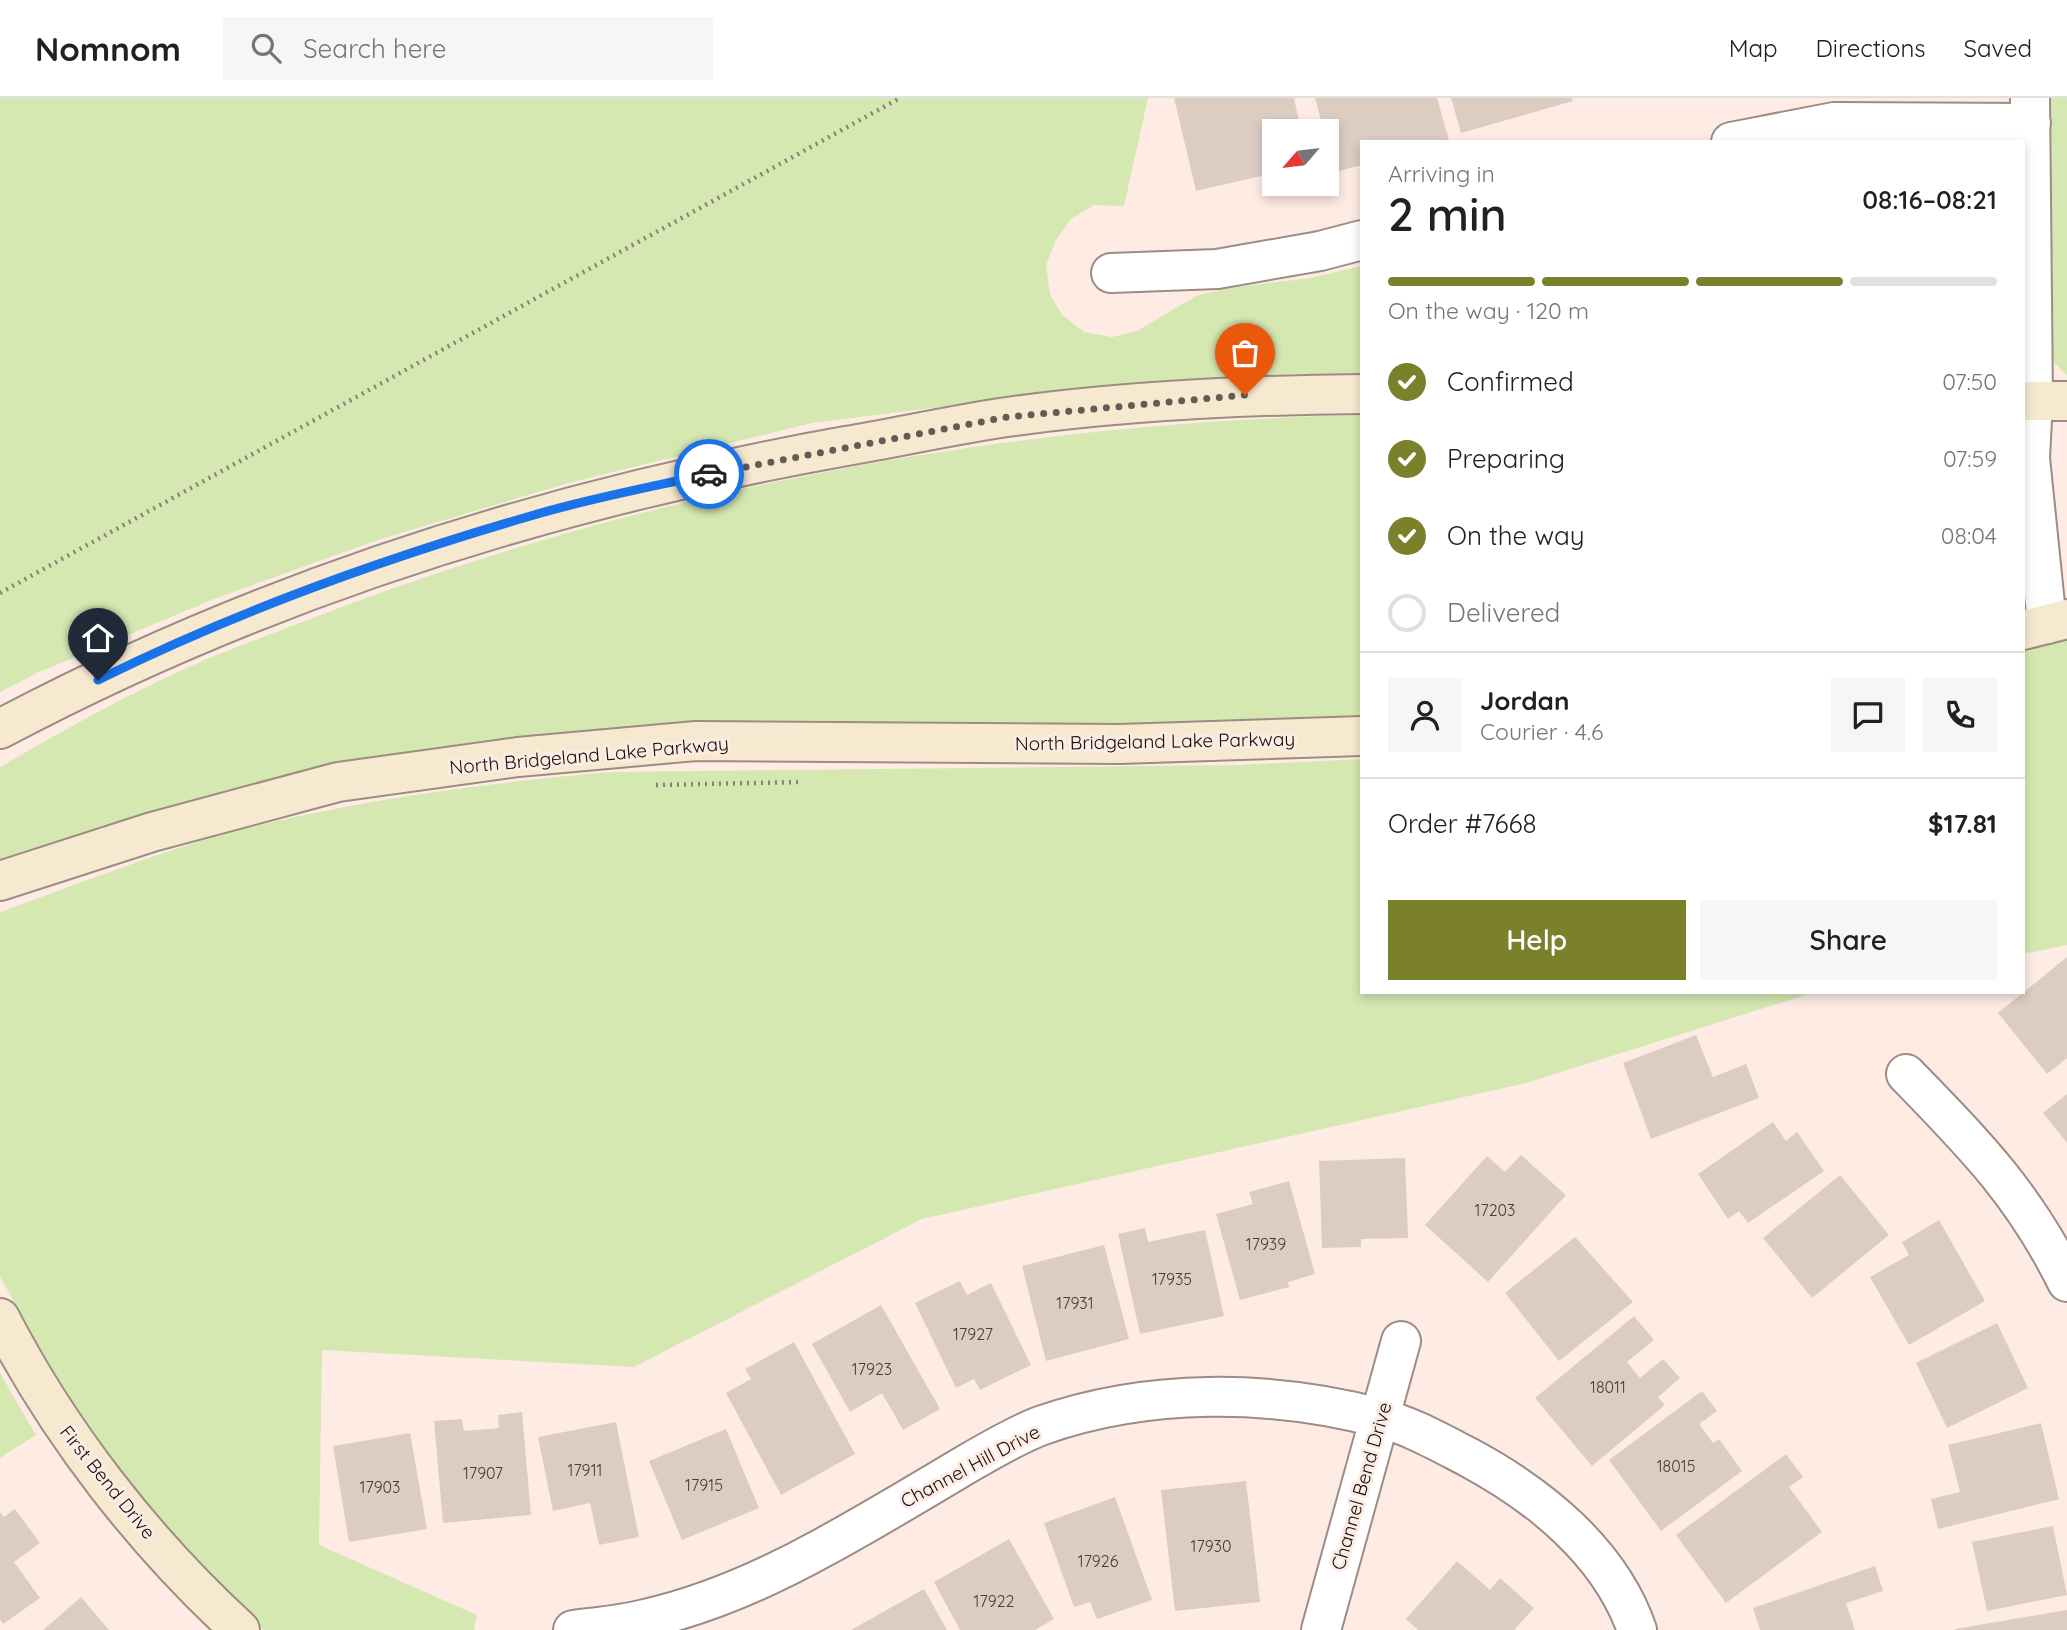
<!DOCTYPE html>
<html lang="en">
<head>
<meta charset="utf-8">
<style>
	body { margin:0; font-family:Quicksand,sans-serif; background:#f6f6f6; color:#202124; height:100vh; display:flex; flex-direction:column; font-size:26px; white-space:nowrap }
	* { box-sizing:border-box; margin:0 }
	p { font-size:23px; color:#757577 }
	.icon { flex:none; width:38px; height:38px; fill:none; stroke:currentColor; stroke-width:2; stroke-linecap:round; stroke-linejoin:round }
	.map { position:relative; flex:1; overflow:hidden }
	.panel { position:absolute; left:1360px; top:42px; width:665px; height:854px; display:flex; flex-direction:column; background:#fff; border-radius:0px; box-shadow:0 4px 10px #0003 }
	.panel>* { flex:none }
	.needle { width:46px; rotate:242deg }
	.tools { position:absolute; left:1262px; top:21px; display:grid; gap:14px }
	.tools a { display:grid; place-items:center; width:77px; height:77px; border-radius:0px; background:#fff; box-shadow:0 4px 10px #0003; font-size:35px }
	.pin { position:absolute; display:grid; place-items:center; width:60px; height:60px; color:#fff; margin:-72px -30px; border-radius:50% 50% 50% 0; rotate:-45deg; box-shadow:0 0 7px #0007 }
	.pin .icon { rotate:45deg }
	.courier { position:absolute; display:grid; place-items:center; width:70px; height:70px; margin:-35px; border:5px solid #1a73e8; border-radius:50%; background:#fff; color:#222; box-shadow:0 2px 9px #0007 }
	.overview em { font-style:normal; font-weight:600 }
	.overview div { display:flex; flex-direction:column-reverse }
	.overview { display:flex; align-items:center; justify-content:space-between; height:119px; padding:0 28px }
	h1 { font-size:46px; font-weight:600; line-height:52px }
	.bar { display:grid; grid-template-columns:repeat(4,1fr); gap:10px 7px; align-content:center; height:84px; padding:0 28px }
	.bar i { height:9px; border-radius:5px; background:#e0e0e0 }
	.bar .active { background:#7b802a }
	.bar p { grid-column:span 4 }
	.line { display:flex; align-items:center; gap:18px; padding:0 28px; border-top:2px solid #e0e0e0 }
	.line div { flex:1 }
	.round { display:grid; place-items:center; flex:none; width:74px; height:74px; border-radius:0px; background:#f6f6f6 }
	ol { padding:0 28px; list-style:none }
	li { display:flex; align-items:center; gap:21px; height:77px }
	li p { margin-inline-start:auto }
	li .icon { padding:7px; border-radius:50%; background:#7b802a; color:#fff; stroke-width:4 }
	li:last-child { color:#757577 }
	li i { width:38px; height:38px; border:4px solid #e0e0e0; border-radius:50% }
	.button { display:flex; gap:14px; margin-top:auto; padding:14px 28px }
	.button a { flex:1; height:80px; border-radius:0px; background:#7b802a; color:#fff; font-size:28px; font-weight:600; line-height:80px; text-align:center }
	.button a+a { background:#f6f6f6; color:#202124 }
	header { display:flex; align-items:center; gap:42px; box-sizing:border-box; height:98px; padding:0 35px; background:#fff; border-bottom:2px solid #e0e0e0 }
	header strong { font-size:33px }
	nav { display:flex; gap:38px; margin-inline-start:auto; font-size:24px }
	.search { width:490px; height:63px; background:#f6f6f6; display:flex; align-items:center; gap:18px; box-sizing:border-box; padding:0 24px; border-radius:0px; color:#757577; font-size:26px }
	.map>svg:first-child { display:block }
</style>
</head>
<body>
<header>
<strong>Nomnom</strong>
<div class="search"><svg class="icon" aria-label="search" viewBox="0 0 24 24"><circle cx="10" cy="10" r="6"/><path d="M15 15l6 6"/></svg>Search here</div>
<nav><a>Map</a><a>Directions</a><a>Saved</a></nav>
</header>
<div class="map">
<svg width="2067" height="1532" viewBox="0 0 2067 1532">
	<rect width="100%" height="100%" fill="#feece4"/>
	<path fill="#d5e8b2" d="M0,0H1148L1124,108L1094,107L1071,121L1056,142L1046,167L1050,196L1062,217L1084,234L1112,239L1137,233L1196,198L1228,190L1310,180L1361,168V275L1271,277L1133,285L812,325L565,386L378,442L214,501L37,575L0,594Z
		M2051,0H2067V278L2052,262L2046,240Z
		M1361,317V617L1292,623L1024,628L254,689L82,736L0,767V669C62,633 124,598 189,569C226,552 265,539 302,524C638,393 1001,325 1361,317Z
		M2067,541V847L2023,856V552Z
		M1361,661L1362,894H1815L1526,985L922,1121L634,1269L322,1252L319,1447L477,1517L474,1532H264L180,1444L107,1358L48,1267L0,1178V814C88,783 177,746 268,725C380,699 496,684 611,674L1238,667Z
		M0,1275L36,1337L0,1360Z"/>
	<path fill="#dccdc3" d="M1174,0H1294L1301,33H1274V75L1196,93Z
		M1315,0H1437L1449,42L1362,44V67L1335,74L1326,33H1324Z
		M1451,0H1572L1573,3L1461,35Z
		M2067,859V960L2047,976L1998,915Z
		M1696,937L1713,979L1746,966L1759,1000L1651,1041L1623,965Z
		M2067,996V1045L2043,1015Z
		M1773,1024L1786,1043L1797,1034L1824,1073L1748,1125L1739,1113L1728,1121L1698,1076Z
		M1521,1057L1566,1097L1488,1184L1425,1127L1487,1058L1505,1074Z
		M1405,1060L1408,1140L1361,1141V1149L1322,1150L1319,1063Z
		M1840,1077L1889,1137L1812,1200L1763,1140Z
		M1289,1083L1315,1176L1288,1184L1289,1189L1240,1202L1216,1116L1253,1106L1249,1094Z
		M1939,1122L1985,1203L1909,1247L1870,1179L1909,1157L1902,1144Z
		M1145,1130L1148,1144L1205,1132L1224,1218L1140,1236L1118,1136Z
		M1575,1139L1633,1204L1559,1263L1505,1195Z
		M1104,1147L1129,1241L1046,1263L1022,1168Z
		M960,1183L967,1197L991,1185L1031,1267L980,1292L974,1281L956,1290L915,1205Z
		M881,1207L940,1311L903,1332L882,1295L850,1314L812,1246Z
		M1634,1218L1654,1242L1627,1264L1640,1280L1663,1261L1680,1280L1658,1299L1665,1307L1592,1368L1535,1300Z
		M1997,1225L2028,1290L1947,1330L1916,1265Z
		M794,1244L855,1356L781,1397L726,1295L751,1281L745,1271Z
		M1702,1293L1717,1313L1699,1326L1713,1345L1719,1341L1742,1373L1661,1433L1609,1362Z
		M522,1314L531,1417L443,1425L434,1323L462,1321L464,1333L499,1330L498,1317Z
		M616,1324L639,1439L599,1447L590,1405L553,1413L538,1339Z
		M2041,1325L2059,1401L1938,1431L1931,1401L1960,1394L1948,1347Z
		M726,1331L759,1410L682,1442L649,1363Z
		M410,1335L427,1431L349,1444L333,1348Z
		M1786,1356L1803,1379L1789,1389L1822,1434L1726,1505L1676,1437Z
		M1246,1383L1260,1504L1175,1513L1161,1392Z
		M1115,1399L1152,1502L1097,1521L1090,1504L1074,1509L1044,1425Z
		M15,1411L40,1445L14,1464L40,1500L3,1526L0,1522V1414L4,1419Z
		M2053,1428L2067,1497L1987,1513L1972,1444Z
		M1009,1441L1054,1521L1035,1532H960L934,1484Z
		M1457,1463L1490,1492L1500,1480L1534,1510L1514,1532H1418L1406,1521Z
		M1875,1468L1883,1493L1846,1505L1855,1532H1760L1753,1510Z
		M924,1491L947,1532H851Z
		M81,1499L109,1532H43Z
		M2067,1512V1532H1955V1531Z"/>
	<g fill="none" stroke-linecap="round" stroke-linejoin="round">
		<defs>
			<path id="street" d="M2030,0L2033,303L2030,360L2047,526
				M1731,44L1834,24L2031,25
				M1111,175L1217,171L1320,153L1362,142
				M1906,976C1973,1045 2024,1096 2067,1184
				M573,1532C597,1529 622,1527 645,1521C707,1507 768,1480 824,1449C870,1424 915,1397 960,1370C986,1355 1012,1339 1040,1328C1147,1290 1270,1291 1380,1320C1411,1328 1439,1344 1468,1359C1539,1397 1610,1454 1637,1532
				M1321,1532L1401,1243"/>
			<path id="secondary" d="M2023,303H2067
				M2023,532L2067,521
				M0,631C266,490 550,401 846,348C899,339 953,327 1007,319C1124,303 1243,297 1362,296
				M0,783L152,734L338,684L518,659L696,643L1120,646L1362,638
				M0,1220C59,1335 144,1444 240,1532"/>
		</defs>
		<use href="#street" stroke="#9c8c84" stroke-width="42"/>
		<use href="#secondary" stroke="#9c8c84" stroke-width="42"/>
		<path stroke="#8a7f79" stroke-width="4.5" stroke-dasharray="2 5" stroke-linecap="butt" d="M0,495L900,0
			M656,687L801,684"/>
		<use href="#street" stroke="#fff" stroke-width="38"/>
		<use href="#secondary" stroke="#f7e9d0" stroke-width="38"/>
	</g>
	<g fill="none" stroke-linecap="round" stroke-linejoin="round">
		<path stroke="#655b56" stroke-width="7" stroke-dasharray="0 12.6" d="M709,376L1007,319L1245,297"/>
		<path stroke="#1a73e8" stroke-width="9" d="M98,582C237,513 385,460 534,417C591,400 651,389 709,376"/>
	</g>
	<g text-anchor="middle" stroke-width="6" stroke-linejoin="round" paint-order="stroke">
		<g font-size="16" fill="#443d38">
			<text x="1495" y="1118">17203</text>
			<text x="1266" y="1152">17939</text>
			<text x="1172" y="1187">17935</text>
			<text x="1075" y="1211">17931</text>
			<text x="973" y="1242">17927</text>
			<text x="872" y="1277">17923</text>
			<text x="1608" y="1295">18011</text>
			<text x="1676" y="1374">18015</text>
			<text x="585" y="1378">17911</text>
			<text x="483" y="1381">17907</text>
			<text x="704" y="1393">17915</text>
			<text x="380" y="1395">17903</text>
			<text x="1211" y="1454">17930</text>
			<text x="1098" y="1469">17926</text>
			<text x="994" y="1509">17922</text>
		</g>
		<g font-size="19" fill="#120d0a" stroke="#feece4">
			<text transform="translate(1155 643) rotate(-1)" y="7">North Bridgeland Lake Parkway</text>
			<text transform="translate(589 657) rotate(-5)" y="7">North Bridgeland Lake Parkway</text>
			<text transform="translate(970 1368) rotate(-28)" y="7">Channel Hill Drive</text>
			<text transform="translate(108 1384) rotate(51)" y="7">First Bend Drive</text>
			<text transform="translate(1361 1388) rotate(-74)" y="7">Channel Bend Drive</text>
		</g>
	</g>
</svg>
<div class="tools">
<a><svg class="needle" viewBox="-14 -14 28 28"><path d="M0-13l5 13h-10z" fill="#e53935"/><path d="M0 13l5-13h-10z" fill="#757577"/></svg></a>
</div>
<div class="pin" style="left:1245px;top:297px;background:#ea580c"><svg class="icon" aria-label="bag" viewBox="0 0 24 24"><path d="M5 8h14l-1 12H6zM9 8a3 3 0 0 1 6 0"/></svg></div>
<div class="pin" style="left:98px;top:582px;background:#1f2937"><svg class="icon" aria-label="home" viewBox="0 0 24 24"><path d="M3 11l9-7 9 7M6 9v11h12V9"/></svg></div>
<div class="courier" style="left:709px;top:376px"><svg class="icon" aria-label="car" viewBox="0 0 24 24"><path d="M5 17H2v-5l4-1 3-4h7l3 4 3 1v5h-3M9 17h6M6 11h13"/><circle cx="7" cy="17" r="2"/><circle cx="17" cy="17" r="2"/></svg></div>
<section class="panel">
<div class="overview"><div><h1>2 min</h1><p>Arriving in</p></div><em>08:16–08:21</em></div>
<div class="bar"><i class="active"></i><i class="active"></i><i class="active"></i><i></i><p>On the way · 120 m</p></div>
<ol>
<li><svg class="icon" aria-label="check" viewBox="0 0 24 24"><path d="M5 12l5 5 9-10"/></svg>Confirmed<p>07:50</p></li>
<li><svg class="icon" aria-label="check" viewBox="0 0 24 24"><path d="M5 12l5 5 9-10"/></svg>Preparing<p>07:59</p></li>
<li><svg class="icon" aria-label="check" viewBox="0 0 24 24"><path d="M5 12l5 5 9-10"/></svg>On the way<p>08:04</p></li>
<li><i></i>Delivered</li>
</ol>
<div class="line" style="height:126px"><a class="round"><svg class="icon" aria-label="person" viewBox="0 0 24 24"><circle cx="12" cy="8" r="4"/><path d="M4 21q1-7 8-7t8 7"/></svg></a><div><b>Jordan</b><p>Courier · 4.6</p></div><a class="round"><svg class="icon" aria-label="chat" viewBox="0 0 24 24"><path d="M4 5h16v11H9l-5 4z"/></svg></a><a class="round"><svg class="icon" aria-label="phone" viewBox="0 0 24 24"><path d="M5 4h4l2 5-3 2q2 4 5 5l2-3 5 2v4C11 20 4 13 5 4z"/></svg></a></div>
<div class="line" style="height:91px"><div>Order #7668</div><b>$17.81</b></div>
<div class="button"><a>Help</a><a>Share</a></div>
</section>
</div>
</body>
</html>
